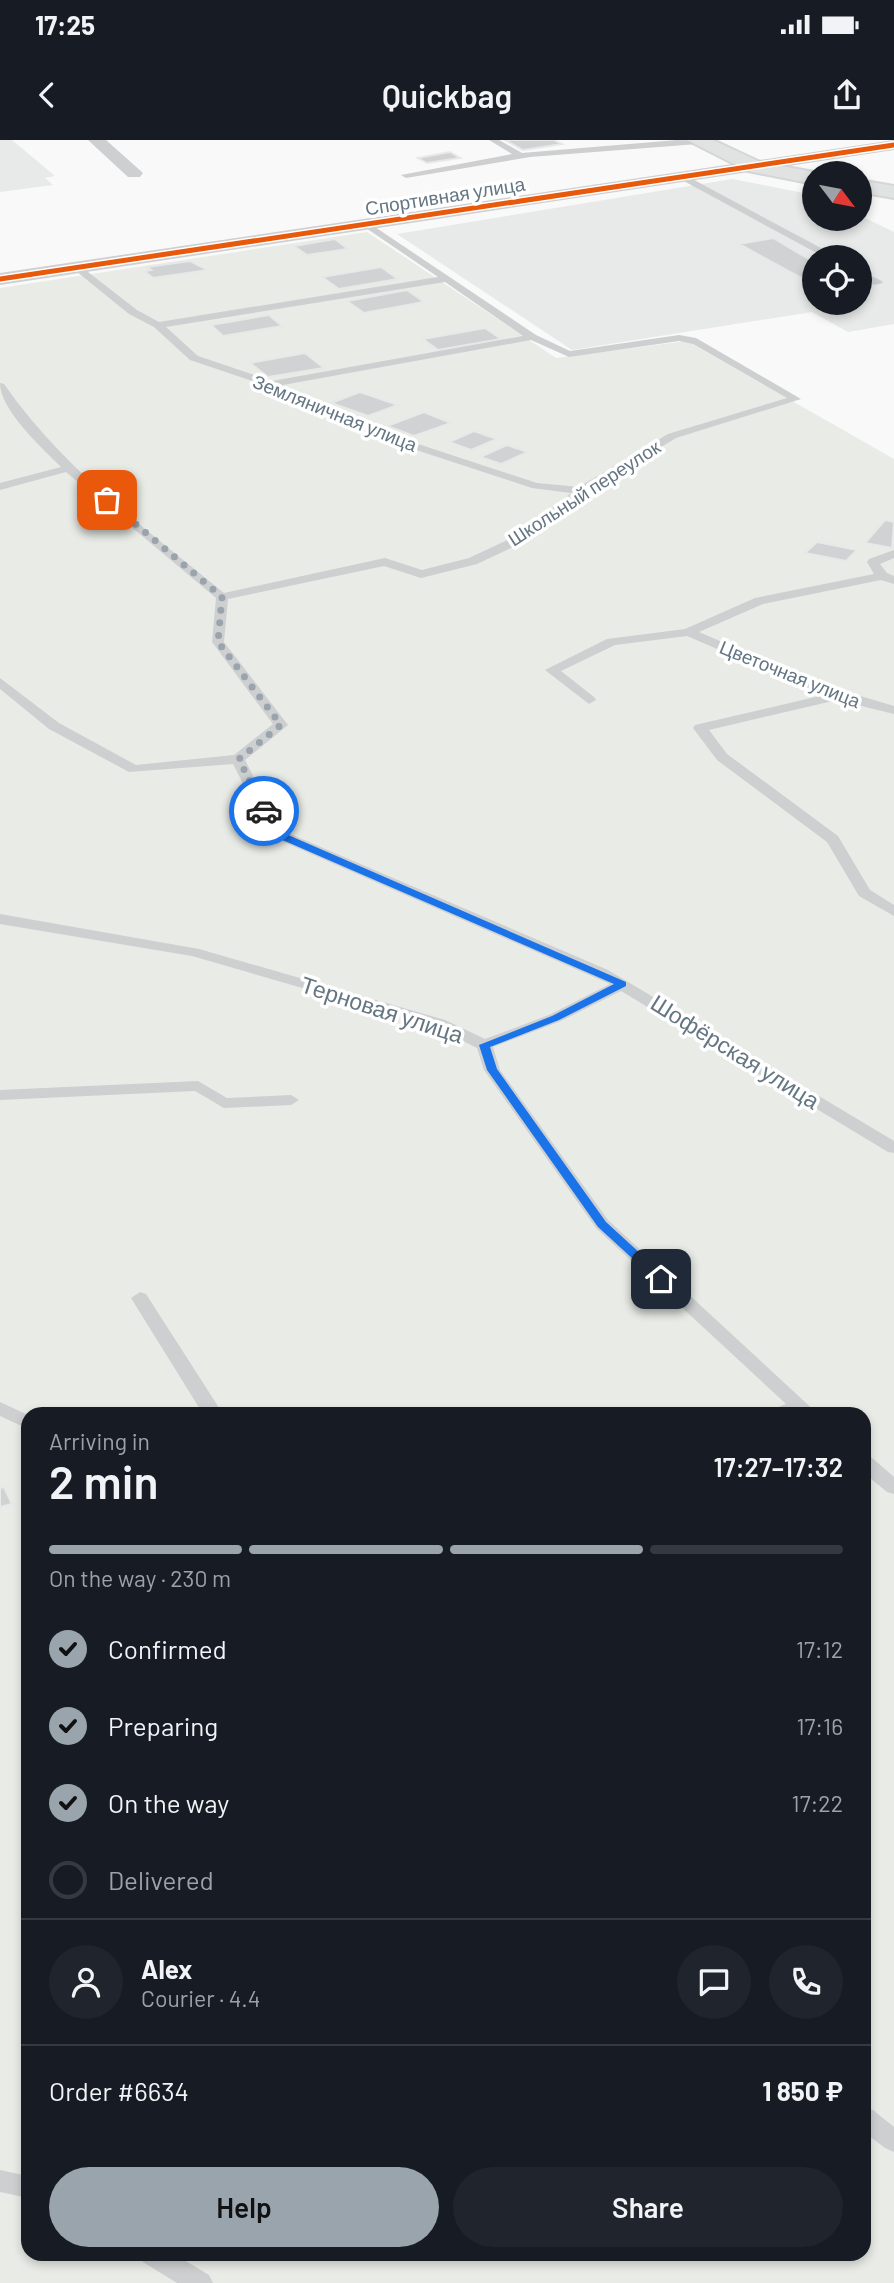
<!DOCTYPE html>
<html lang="en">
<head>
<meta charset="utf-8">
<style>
	body { margin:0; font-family:Barlow,sans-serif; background:#20242c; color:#f1f3f6; height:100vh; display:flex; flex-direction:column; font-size:26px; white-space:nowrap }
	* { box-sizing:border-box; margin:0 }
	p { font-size:23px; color:#9ea1a6 }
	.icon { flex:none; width:38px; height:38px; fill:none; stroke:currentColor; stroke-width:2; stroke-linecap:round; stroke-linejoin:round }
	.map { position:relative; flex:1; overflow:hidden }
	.sheet { position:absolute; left:21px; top:1267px; width:850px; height:854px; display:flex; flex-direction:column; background:#171b24; border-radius:21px; box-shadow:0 4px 10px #0003 }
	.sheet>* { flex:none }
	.needle { width:46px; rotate:122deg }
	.tools { position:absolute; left:802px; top:21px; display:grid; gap:14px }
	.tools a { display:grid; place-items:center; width:70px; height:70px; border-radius:50%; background:#171b24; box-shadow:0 4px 10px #0003; font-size:35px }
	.pin { position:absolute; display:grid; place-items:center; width:60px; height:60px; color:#fff; margin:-30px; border-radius:14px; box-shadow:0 4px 10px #0006 }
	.courier { position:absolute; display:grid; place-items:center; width:70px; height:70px; margin:-35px; border:5px solid #1a73e8; border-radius:50%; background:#fff; color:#222; box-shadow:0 2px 9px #0007 }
	.overview em { font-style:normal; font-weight:600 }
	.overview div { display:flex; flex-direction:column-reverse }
	.overview { display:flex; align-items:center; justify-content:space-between; height:119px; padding:0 28px }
	h1 { font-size:46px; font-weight:600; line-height:52px }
	.bar { display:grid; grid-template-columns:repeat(4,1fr); gap:10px 7px; align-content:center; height:84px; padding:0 28px }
	.bar i { height:9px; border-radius:5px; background:#363941 }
	.bar .active { background:#99a4ac }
	.bar p { grid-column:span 4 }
	.line { display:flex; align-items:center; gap:18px; padding:0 28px; border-top:2px solid #363941 }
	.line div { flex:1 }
	.round { display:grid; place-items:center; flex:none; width:74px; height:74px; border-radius:37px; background:#20242c }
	ol { padding:0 28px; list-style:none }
	li { display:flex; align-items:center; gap:21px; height:77px }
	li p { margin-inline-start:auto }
	li .icon { padding:7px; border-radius:50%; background:#99a4ac; color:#111; stroke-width:4 }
	li:last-child { color:#9ea1a6 }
	li i { width:38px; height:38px; border:4px solid #363941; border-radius:50% }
	.primary-button { display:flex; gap:14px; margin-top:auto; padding:14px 28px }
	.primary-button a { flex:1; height:80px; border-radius:42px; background:#99a4ac; color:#111; font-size:28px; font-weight:600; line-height:80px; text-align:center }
	.primary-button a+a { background:#20242c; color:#f1f3f6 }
	.status { display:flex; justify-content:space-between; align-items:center; height:49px; padding:0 35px; background:#171b24; direction:ltr }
	.status svg { height:19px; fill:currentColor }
	header { display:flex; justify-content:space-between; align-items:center; height:91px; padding:0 28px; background:#171b24; font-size:32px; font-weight:600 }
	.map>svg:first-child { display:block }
</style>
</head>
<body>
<div class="status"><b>17:25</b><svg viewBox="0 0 49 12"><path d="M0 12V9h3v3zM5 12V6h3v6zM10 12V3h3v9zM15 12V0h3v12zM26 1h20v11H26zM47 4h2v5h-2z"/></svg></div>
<header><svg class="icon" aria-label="back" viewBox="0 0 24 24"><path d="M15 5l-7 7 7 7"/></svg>Quickbag<svg class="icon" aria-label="share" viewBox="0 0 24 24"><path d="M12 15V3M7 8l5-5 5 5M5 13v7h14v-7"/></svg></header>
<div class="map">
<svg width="894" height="2143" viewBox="0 0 894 2143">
	<rect width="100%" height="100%" fill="#f9f9f9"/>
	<path fill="#e8e9e9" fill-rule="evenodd" d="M0,0H12L55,36L45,38L53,45L0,52Z
		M732,39L814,55V79H859V75L894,92V184L848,192L812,172L572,210L397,94ZM814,117H859V163H814Z"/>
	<path fill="#e8ebe6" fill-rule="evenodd" d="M367,92L556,218L687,201L894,319V2143H0V148ZM28,1274H864V2114H28Z"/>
	<path fill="#d0d2d3" stroke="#e8e8e8" stroke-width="2" d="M505,0H554L562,4L523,10Z
		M450,12L460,18L427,23L418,18Z
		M773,98L814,122V145L739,104Z
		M335,99L348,109L307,115L294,106Z
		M190,121L208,130L153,138L144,131L151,130L147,127Z
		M381,127L398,139L339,149L322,137Z
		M407,150L424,162L364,173L347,161Z
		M269,175L282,186L223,196L211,185Z
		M485,188L501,199L438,210L423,199Z
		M305,213L324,228L268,237L250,223Z
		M360,252L398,265L368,276L331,263Z
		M424,272L451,283L414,296L387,286Z
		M474,291L497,299L471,310L449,302Z
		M507,305L528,312L501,324L480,317Z
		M885,380L894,382L892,408L865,403Z
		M817,402L857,410L846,421L805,413Z
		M4,1347L12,1364L0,1367V1370V1348Z"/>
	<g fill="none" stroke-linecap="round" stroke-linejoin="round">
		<defs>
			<path id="secondary" d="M687,0H713L760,22L819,33H814V44L748,31Z
				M859,40L894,46V58L859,52Z"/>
		</defs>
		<use href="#secondary" stroke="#d5d6d7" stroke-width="4"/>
		<path fill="#cecfd0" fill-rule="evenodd" d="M489,0H499L522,13L677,0L702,1L698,4L530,17L406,38L401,35L512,14Z
			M683,34L834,115L836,117H824L680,39L678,37Z
			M369,83L536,195L570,211L679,195L696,198L801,259L676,298L585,353L526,401L477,424L421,438L384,426L228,459L224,502L288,585L245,620L281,690L608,830L894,1001V1013L888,1012L621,851L561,881L493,907L500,930L608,1080L818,1274H768L771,1270L786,1264L596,1088L484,930L477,908L433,886L192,816L0,784V774L199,809L445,880L485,899L549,875L610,844L270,696L233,624L129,632L49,589L0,549V538L59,583L136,625L234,615L273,584L212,502L216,458L66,332L0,350V343L61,327C42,308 0,270 0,243L4,244C63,329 145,388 224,453L385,418L422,430L469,418L518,395L571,353L532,348L401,305L267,246L190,220L154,187L129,174L71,127L79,125L137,170L159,182L438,137L366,88L364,86ZM445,142L523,196L272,241L198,216L166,187ZM531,200L569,217L679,201L693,204L787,258L668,294L579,347L537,343L409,301L283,245Z
			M859,130L882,141L883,143L874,145L859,137Z
			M894,410V418L880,424L887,433L894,436V444L881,440L763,464L699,492L820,544L894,566V574L837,560L709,590L727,614L838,696L870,750L894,765V776L859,756L827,702L717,620L693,588L695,585L824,555L687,496L615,505L561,531L594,557L596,560L589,564L545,530L607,499L685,489L755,458L874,434L867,422L869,419Z
			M198,941L227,958L291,955L299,960L291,965L224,968L195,951L0,960V950Z
			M140,1152L146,1154L223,1274H203L131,1158Z
			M0,1262L28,1275V1289L0,1276Z
			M864,1316L871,1317L894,1337V1354L887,1352L864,1333Z
			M864,1967L873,1970L894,1987V2012L885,2008L864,1992Z
			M0,2030L28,2036V2058L0,2052Z
			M139,2114H174L209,2135L213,2143H177L143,2122Z"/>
		<path fill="#cecfd0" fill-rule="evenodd" d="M88,0H106L143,33L140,37H128Z
			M894,0V10L0,145V133Z"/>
		<use href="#secondary" fill="#e1e2e2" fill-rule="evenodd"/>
		<defs>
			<path id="cycleway" d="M0,139L894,5"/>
		</defs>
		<use href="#cycleway" stroke="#fff" stroke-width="8"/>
		<use href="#cycleway" stroke="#e8590c" stroke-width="5"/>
	</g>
	<path fill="#1a73e8" d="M261,669H267L279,691L626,842V846L559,880L490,907L497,929L606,1082L665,1136V1141H657L598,1087L487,930L479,905L552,876L614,844L271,695Z"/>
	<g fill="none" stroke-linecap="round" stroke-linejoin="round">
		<path stroke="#99a4ac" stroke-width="7" stroke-dasharray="0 12.6" d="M107,360L222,457L218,502L281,585L239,619L264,671"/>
	</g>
	<g text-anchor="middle" stroke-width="7" stroke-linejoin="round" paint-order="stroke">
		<g font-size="19" fill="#657683" stroke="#fff">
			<text transform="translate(445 56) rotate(-9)" y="7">Спортивная улица</text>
			<text transform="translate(335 273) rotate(22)" y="7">Земляничная улица</text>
			<text transform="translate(584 353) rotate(-33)" y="7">Школьный переулок</text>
			<text transform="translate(790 534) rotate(22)" y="7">Цветочная улица</text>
		</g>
		<g font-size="23" fill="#657683" stroke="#fff">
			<text transform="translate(382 870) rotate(18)" y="8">Терновая улица</text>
			<text transform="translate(735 912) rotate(32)" y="8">Шофёрская улица</text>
		</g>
	</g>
</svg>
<div class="tools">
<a><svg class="needle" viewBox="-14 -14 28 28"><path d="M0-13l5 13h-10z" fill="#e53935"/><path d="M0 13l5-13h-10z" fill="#9ea1a6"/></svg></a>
<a><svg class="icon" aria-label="locate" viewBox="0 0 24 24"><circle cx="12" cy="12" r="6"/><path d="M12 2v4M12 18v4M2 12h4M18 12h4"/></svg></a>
</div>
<div class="pin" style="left:107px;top:360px;background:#ea580c"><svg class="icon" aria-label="bag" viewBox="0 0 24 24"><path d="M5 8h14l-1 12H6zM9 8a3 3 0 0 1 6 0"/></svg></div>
<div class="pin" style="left:661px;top:1139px;background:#1f2937"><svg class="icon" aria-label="home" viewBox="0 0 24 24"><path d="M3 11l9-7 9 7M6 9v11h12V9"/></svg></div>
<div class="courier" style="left:264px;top:671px"><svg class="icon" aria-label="car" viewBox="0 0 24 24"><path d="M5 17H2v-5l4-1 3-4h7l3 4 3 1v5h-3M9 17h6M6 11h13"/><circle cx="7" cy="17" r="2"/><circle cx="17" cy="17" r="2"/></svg></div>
<section class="sheet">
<div class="overview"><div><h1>2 min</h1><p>Arriving in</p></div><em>17:27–17:32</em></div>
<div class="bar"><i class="active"></i><i class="active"></i><i class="active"></i><i></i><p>On the way · 230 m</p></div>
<ol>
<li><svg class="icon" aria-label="check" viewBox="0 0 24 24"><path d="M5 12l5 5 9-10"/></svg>Confirmed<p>17:12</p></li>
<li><svg class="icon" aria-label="check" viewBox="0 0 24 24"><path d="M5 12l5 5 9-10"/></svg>Preparing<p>17:16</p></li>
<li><svg class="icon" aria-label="check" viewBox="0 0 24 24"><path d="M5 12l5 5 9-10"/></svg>On the way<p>17:22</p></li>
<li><i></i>Delivered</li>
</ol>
<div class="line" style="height:126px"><a class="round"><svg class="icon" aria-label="person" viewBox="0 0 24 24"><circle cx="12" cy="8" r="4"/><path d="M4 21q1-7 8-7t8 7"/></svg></a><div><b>Alex</b><p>Courier · 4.4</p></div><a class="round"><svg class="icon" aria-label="chat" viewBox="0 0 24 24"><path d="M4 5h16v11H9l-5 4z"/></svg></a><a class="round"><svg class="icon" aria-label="phone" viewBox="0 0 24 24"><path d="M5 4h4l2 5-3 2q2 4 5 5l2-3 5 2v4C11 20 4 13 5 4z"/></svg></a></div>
<div class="line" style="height:91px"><div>Order #6634</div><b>1 850 ₽</b></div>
<div class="primary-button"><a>Help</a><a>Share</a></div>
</section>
</div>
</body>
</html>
